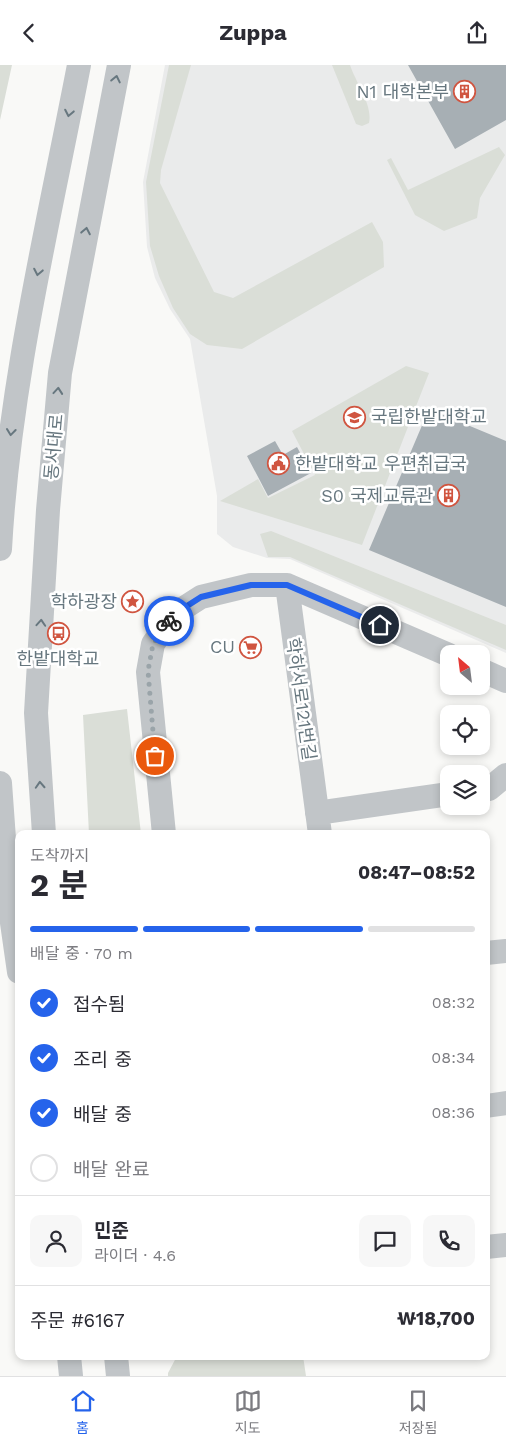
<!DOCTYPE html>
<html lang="ko">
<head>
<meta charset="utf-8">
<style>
	body { margin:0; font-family:"Work Sans","Noto Sans KR",sans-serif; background:#f7f7f7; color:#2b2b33; height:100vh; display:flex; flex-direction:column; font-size:19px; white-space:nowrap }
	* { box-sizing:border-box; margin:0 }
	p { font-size:16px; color:#7c7c81 }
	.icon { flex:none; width:28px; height:28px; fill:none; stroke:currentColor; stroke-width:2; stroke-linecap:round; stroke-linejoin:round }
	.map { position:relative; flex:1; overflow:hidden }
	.drawer { position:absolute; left:15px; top:765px; width:475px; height:530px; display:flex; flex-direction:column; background:#fff; border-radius:10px; box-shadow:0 2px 8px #0003 }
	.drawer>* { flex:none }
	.needle { width:32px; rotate:332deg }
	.buttons { position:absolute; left:440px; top:580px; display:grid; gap:10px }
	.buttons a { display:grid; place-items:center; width:50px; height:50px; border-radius:10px; background:#fff; box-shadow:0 2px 8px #0003; font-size:25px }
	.pin { position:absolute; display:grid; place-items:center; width:42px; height:42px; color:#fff; margin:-21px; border:2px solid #fff; border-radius:50%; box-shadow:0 1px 5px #0007 }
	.courier { position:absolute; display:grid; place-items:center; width:50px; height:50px; margin:-25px; border:4px solid #2563eb; border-radius:50%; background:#fff; color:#222; box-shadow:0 1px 6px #0007 }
	.headline em { font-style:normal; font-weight:700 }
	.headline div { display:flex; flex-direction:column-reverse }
	.headline { display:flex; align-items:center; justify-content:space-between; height:85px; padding:0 15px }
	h1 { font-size:32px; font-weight:700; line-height:38px }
	.bar { display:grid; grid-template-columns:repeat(4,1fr); gap:8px 5px; align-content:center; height:60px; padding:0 15px }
	.bar i { height:6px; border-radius:4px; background:#e1e1e2 }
	.bar .selected { background:#2563eb }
	.bar p { grid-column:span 4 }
	.line { display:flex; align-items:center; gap:12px; padding:0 15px; border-top:1px solid #e1e1e2 }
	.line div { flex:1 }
	.round { display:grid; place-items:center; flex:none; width:52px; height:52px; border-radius:10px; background:#f7f7f7 }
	ol { padding:0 15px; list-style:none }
	li { display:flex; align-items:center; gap:15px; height:55px }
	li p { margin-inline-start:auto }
	li .icon { padding:5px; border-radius:50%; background:#2563eb; color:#fff; stroke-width:4 }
	li:last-child { color:#7c7c81 }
	li i { width:28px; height:28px; border:2px solid #e1e1e2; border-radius:50% }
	header { display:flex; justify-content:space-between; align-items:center; height:65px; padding:0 15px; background:#fff; font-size:22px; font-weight:700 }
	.menu { display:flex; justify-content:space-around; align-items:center; height:70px; border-top:1px solid #e1e1e2; background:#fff; font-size:14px; color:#7c7c81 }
	.menu a { display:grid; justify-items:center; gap:2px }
	.menu .selected { color:#2563eb }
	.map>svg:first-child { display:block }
</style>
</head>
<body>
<header><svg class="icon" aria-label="back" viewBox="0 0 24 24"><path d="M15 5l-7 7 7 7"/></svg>Zuppa<svg class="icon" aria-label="share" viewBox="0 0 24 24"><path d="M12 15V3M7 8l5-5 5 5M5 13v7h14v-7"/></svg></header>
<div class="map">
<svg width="506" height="1311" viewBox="0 0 506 1311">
	<rect width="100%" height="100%" fill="#f9f9f7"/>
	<path fill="#eaebeb" d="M165,0H506V588L290,494L267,493L233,482L217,469V431L190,274L170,244L155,213L147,182L143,117Z"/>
	<path fill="#daded7" d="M0,0H12L0,55Z
		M169,0H191L161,105L160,118L214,227L233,233L372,157L383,177L384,202L242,284L207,280L190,269L173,243L159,211L150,181L146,117Z
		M332,0H350C356,18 373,40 369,58L362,61L356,59Z
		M499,82L505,90L480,133L477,153L444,166L415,150L387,95L391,93L408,125Z
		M406,301L429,308L362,480L220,436L258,414L268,433L315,410L292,366Z
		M271,466L506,560V585L290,492H268L260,469Z
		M127,644L141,769H89L83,650Z
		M177,1291H303L306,1311H168V1308Z"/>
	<path fill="#a7afb4" d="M408,0H506V55L455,84Z
		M429,344L506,376V542L369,485Z
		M275,376L283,390L297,382L311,408L268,431L247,391Z"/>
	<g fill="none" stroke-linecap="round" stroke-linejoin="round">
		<path stroke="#c1c5c8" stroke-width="24" d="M0,484C9,320 48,161 79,0
			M287,520L320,769
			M481,605L506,616
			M0,718L8,830L19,907
			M481,725L489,724L506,710
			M317,748L449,729
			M44,769L36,648L48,445L60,308L119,0
			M164,769L148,607L153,579L173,550L201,532L251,520H287L449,590
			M486,888L506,886
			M486,1041L506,1038
			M486,1182L506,1180
			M69,1291L71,1311
			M116,1291L118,1311"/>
	</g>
	<defs><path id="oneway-chevron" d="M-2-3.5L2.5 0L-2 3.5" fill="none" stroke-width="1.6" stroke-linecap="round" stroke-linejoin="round" transform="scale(1.25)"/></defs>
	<g stroke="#67777f">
		<use href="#oneway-chevron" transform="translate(116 14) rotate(-78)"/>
		<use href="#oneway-chevron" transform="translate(69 48) rotate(101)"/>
		<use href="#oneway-chevron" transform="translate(86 166) rotate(-79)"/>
		<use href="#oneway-chevron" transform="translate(38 207) rotate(101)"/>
		<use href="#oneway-chevron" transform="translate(58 326) rotate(-85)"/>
		<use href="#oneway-chevron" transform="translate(11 367) rotate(97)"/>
		<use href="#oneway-chevron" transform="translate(41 558) rotate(-86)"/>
		<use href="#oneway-chevron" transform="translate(40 720) rotate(-93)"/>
	</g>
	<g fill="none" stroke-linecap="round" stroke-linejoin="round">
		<path stroke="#9aa4a9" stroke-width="5" stroke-dasharray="0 9" d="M155,691L148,606L153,579L169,556"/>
		<path stroke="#2563eb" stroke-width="6" d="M169,556L173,550L201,532L251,520H287L380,560"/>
	</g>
	<defs>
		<symbol id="building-ring" viewBox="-11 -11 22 22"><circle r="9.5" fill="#fff" stroke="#d05540" stroke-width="1.5"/><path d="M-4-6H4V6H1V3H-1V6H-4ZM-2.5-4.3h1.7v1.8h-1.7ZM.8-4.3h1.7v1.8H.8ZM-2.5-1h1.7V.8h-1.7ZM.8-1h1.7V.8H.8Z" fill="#d05540"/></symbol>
		<symbol id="university-ring" viewBox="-11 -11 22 22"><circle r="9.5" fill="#fff" stroke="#d05540" stroke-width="1.5"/><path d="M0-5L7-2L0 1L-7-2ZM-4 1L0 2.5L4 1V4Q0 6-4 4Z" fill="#d05540"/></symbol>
		<symbol id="civic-ring" viewBox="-11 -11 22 22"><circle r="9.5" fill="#fff" stroke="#d05540" stroke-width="1.5"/><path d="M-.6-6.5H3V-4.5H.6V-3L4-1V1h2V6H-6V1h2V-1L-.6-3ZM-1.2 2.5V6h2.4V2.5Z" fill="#d05540"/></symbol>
		<symbol id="sight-ring" viewBox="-11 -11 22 22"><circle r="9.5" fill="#fff" stroke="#d05540" stroke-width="1.5"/><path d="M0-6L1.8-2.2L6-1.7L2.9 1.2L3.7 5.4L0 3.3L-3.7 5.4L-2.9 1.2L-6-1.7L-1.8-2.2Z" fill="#d05540"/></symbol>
		<symbol id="bus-ring" viewBox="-11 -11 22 22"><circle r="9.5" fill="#fff" stroke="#d05540" stroke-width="1.5"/><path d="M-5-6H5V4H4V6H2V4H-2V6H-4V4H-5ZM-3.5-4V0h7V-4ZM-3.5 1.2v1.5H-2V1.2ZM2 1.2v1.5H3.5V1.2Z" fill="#d05540"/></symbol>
		<symbol id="supermarket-ring" viewBox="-11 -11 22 22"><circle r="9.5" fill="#fff" stroke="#d05540" stroke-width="1.5"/><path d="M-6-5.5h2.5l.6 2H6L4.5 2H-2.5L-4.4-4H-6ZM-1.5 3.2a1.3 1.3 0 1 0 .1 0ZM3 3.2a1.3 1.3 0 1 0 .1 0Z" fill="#d05540"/></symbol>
	</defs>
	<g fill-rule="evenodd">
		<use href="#building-ring" x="452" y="14" width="25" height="25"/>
		<use href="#university-ring" x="342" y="340" width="25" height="25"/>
		<use href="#civic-ring" x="266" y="386" width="25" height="25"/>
		<use href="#building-ring" x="436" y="418" width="25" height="25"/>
		<use href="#sight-ring" x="120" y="524" width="25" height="25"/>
		<use href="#bus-ring" x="46" y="556" width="25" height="25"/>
		<use href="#supermarket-ring" x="238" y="570" width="25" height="25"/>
	</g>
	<g text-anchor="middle" stroke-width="5" stroke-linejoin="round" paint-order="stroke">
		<g font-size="18" fill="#67777f" stroke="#fff" text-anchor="end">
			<text x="449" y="33">N1 대학본부</text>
			<text x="371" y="358" text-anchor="start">국립한밭대학교</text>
			<text x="295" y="405" text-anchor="start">한밭대학교 우편취급국</text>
			<text x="433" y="437">S0 국제교류관</text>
			<text x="117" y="543">학하광장</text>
			<text x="235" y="588">CU</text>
			<text x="58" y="600" text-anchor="middle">한밭대학교</text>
		</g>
		<g font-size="18" fill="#67777f" stroke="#fff">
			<text transform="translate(54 382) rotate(-85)" y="6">동서대로</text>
			<text transform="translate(301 634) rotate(82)" y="6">학하서로121번길</text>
		</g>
	</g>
</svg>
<div class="buttons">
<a><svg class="needle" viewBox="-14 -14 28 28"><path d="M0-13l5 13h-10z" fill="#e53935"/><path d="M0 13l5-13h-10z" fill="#7c7c81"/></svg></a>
<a><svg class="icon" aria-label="locate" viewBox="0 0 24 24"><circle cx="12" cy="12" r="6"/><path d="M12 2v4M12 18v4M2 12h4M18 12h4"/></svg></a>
<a><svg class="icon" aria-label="layers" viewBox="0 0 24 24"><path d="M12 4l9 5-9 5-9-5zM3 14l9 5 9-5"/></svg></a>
</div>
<div class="pin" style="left:155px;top:691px;background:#ea580c"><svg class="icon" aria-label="bag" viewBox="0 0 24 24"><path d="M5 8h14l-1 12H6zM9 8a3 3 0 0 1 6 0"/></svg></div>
<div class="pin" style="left:380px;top:560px;background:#1f2937"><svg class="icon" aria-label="home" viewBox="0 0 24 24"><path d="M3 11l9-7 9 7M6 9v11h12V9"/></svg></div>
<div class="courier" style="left:169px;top:556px"><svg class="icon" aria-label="bike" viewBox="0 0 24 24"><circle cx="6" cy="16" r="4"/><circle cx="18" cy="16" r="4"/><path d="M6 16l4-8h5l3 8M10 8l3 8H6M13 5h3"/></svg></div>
<section class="drawer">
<div class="headline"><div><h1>2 분</h1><p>도착까지</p></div><em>08:47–08:52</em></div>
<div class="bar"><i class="selected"></i><i class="selected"></i><i class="selected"></i><i></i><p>배달 중 · 70 m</p></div>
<ol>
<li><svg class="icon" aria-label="check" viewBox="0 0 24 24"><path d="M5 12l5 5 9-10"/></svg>접수됨<p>08:32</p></li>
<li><svg class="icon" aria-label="check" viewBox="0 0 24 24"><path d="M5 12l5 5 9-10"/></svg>조리 중<p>08:34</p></li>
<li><svg class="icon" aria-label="check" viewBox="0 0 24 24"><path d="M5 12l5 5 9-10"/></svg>배달 중<p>08:36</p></li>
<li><i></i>배달 완료</li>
</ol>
<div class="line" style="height:90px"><a class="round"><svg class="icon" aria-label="person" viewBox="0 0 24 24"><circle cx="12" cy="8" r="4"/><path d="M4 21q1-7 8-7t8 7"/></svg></a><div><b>민준</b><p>라이더 · 4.6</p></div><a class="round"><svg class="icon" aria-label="chat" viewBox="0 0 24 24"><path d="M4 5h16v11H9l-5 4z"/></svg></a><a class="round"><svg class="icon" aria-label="phone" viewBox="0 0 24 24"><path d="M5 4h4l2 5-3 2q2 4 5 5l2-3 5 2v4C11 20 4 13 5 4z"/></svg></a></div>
<div class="line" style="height:65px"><div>주문 #6167</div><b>₩18,700</b></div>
</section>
</div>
<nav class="menu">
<a class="selected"><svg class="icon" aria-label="home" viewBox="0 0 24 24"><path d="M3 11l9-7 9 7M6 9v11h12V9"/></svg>홈</a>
<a><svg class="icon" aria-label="map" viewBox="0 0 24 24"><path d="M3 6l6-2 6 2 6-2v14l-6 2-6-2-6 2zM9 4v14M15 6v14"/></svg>지도</a>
<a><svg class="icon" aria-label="saved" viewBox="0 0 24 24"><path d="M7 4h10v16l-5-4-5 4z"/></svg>저장됨</a>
</nav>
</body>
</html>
